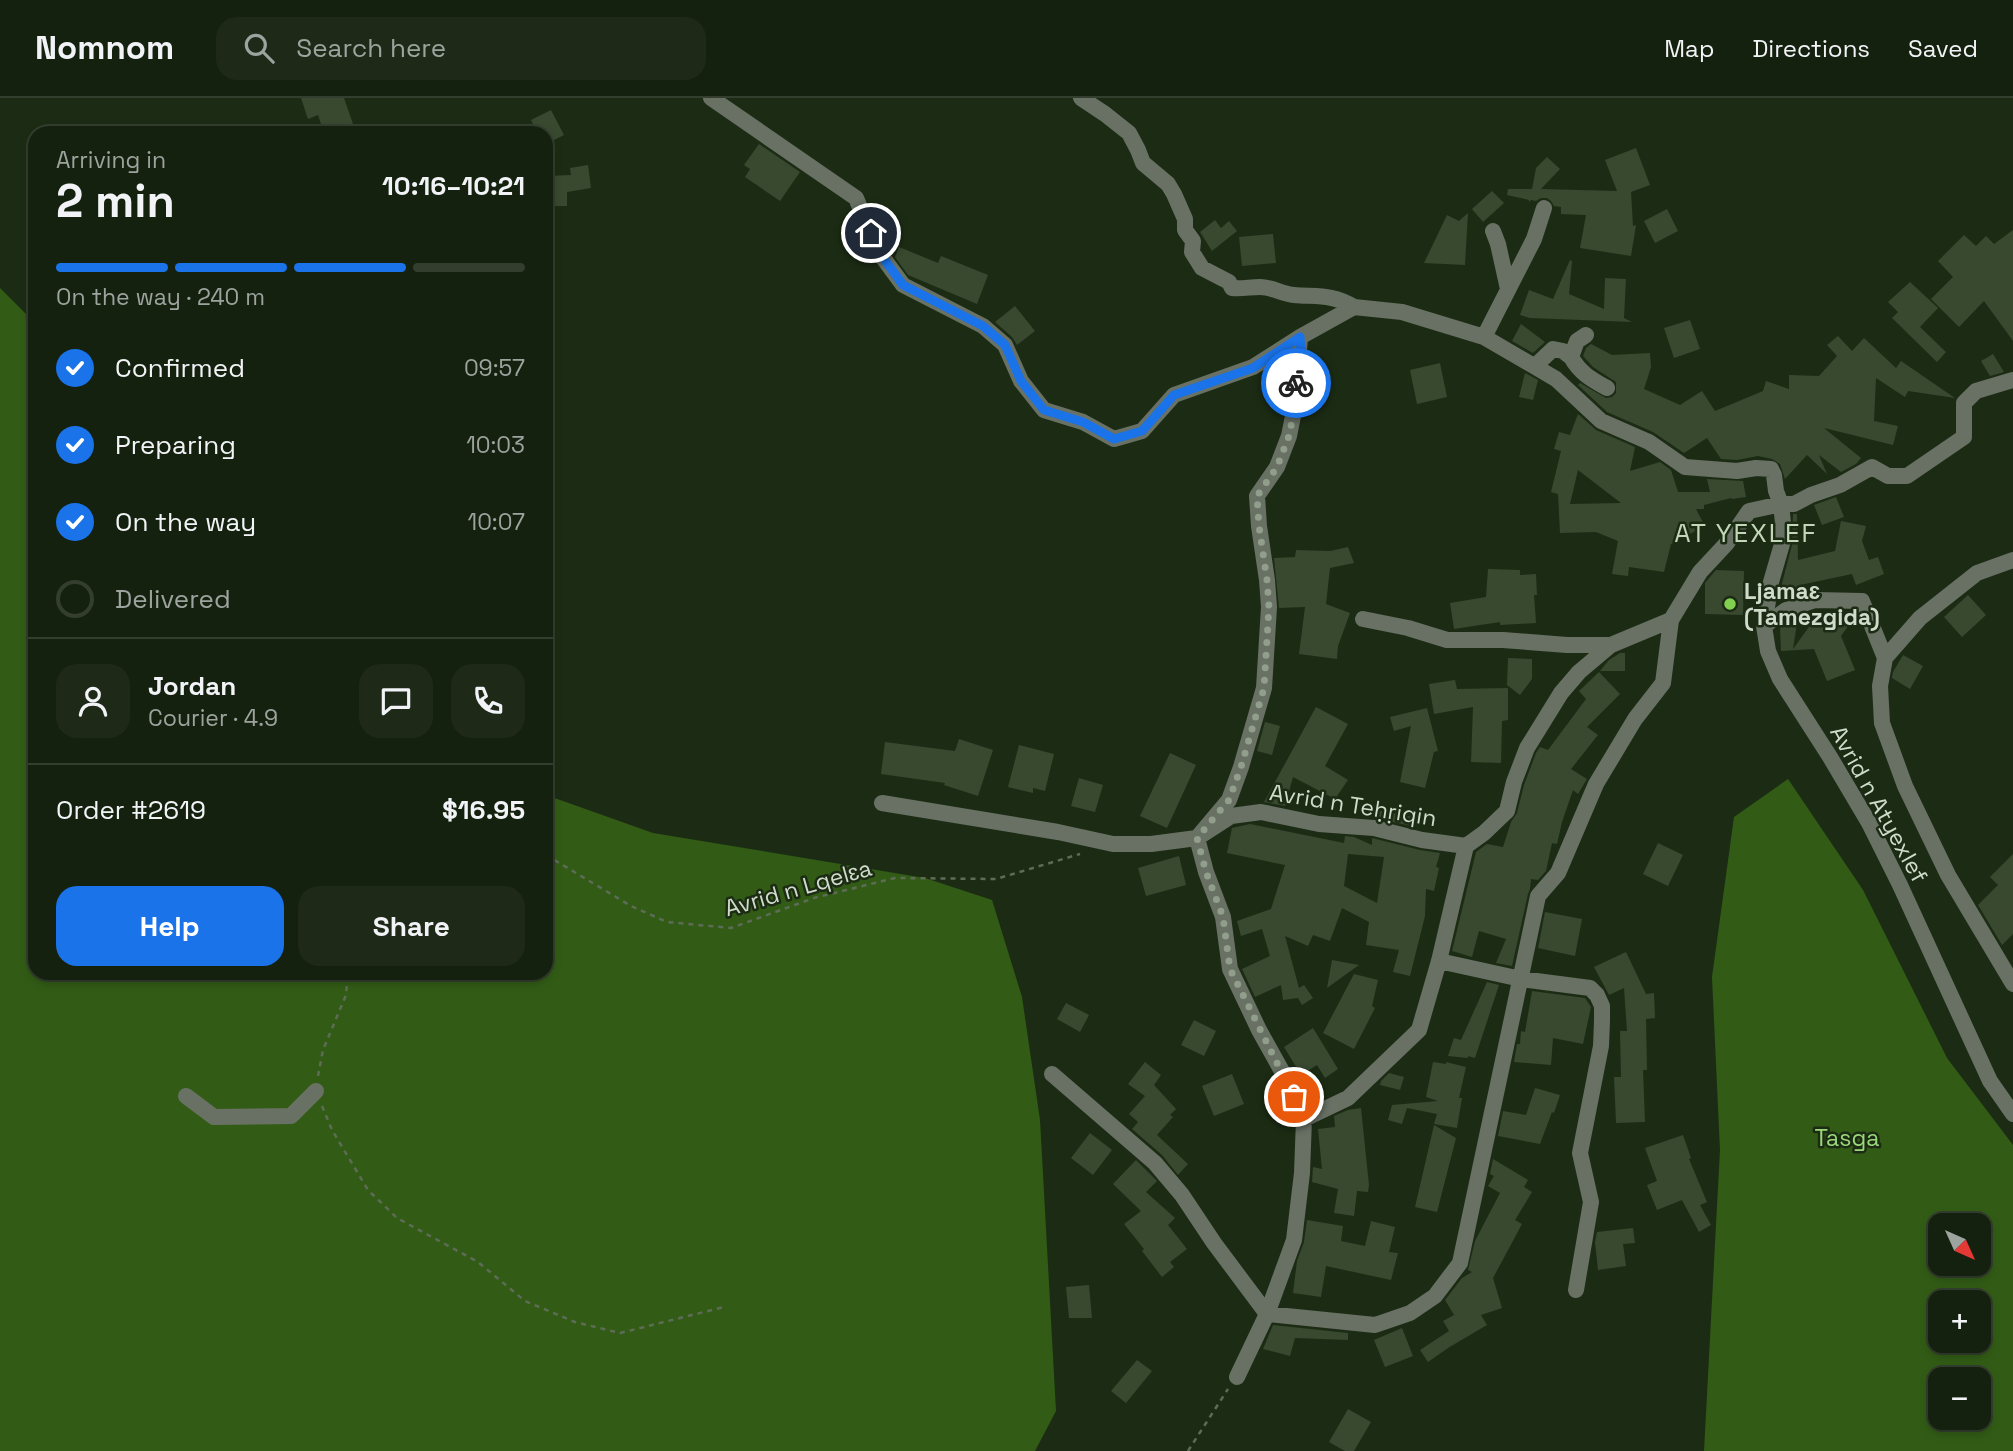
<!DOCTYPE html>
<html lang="en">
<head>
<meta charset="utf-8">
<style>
	body { margin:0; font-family:"Space Grotesk",sans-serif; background:#1e2918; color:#f1f3f6; height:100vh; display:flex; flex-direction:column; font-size:26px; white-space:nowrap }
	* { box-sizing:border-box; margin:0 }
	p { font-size:23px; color:#9da39e }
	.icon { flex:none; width:38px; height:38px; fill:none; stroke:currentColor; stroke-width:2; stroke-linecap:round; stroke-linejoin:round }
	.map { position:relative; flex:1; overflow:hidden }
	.sheet { position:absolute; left:28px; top:28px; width:525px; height:854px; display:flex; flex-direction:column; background:#15210f; border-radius:21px; box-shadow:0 4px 10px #0003,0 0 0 2px #343e2f }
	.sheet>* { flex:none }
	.needle { width:46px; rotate:135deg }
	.tools { position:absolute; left:1928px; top:1115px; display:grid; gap:14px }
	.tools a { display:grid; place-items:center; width:63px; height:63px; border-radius:14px; background:#15210f; box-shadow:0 4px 10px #0003,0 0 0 2px #343e2f; font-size:35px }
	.pin { position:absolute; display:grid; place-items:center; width:60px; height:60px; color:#fff; margin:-30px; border:4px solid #fff; border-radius:50%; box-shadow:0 2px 7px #0007 }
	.courier { position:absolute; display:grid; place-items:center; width:70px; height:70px; margin:-35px; border:5px solid #1a73e8; border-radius:50%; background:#fff; color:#222; box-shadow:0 2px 9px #0007 }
	.overview em { font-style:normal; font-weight:800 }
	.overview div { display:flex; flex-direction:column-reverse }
	.overview { display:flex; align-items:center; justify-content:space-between; height:119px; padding:0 28px }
	h1 { font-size:46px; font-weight:800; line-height:52px }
	.bar { display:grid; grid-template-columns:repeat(4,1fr); gap:10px 7px; align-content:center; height:84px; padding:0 28px }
	.bar i { height:9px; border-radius:5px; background:#343e2f }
	.bar .on { background:#1a73e8 }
	.bar p { grid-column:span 4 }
	.line { display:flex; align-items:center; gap:18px; padding:0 28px; border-top:2px solid #343e2f }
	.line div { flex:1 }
	.round { display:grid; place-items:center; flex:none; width:74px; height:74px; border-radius:21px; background:#1e2918 }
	ol { padding:0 28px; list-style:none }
	li { display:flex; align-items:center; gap:21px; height:77px }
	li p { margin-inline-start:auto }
	li .icon { padding:7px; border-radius:50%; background:#1a73e8; color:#fff; stroke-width:4 }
	li:last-child { color:#9da39e }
	li i { width:38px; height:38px; border:4px solid #343e2f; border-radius:50% }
	.action { display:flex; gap:14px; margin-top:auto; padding:14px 28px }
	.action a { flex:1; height:80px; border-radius:21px; background:#1a73e8; color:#fff; font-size:28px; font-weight:800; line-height:80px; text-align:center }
	.action a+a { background:#1e2918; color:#f1f3f6 }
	header { display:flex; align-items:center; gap:42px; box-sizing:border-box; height:98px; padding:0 35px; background:#15210f; border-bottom:2px solid #343e2f }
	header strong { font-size:33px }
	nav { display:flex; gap:38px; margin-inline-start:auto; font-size:24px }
	.search { width:490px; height:63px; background:#1e2918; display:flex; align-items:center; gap:18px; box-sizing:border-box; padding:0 24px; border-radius:21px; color:#9da39e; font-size:26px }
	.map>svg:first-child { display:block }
</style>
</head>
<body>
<header>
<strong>Nomnom</strong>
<div class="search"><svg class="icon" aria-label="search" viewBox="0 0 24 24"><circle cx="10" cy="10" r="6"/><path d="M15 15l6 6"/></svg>Search here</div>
<nav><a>Map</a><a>Directions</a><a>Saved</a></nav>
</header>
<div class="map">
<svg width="2013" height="1353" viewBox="0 0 2013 1353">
	<rect width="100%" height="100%" fill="#1c2c14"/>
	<path fill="#325c16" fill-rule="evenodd" d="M0,190L35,225V875H546V697L653,735L925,780L992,802L1022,899L1040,1022L1056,1313L1035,1353H0Z
		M1788,681L1863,792L1947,960L2013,1047V1353H1704L1720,1052L1712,879L1734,719ZM1941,1127H1979V1166H1941ZM1941,1204H1979V1242H1941ZM1941,1281H1979V1320H1941Z"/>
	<path fill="#384930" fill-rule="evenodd" d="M301,0H344L353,26L324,35L318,17L308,21Z
		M551,12L564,37L546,46V35H537L531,22Z
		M759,46L800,74L780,103L745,79L750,71L744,67Z
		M1636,50L1650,87L1631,94L1633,128L1636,127L1631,158L1580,150L1586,117L1561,116V109L1554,108L1551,103L1547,100H1541L1536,103L1531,102L1529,104V102L1507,97L1508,91H1532L1536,70L1547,59L1560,71L1541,91L1617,93L1605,62Z
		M588,67L591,90L567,94V108H546V78L571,77L570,70Z
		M1492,93L1504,105L1483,124L1472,111Z
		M1667,111L1678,133L1655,145L1644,123Z
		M1468,115L1465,167L1424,165L1447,117L1459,123Z
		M1215,122L1221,130L1229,123L1237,133L1212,153L1200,134Z
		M2013,132V243L1984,203L1959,229L1931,201L1953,179L1938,163L1964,137L1976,148L1986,138L1994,146Z
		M1273,136L1276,165L1242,168L1239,139Z
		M899,149L938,165L941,158L988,177L977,206L908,177L895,159Z
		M1570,162L1572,163L1569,196L1604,211L1605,180L1626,181L1624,220L1632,224L1530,220L1520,217L1529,192L1553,201Z
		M1910,184L1938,210L1920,229L1946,254L1937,264L1892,220L1898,214L1888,204Z
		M1015,208L1035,233L1017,247L1012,239L995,224Z
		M1690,222L1700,251L1674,260L1664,230Z
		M1521,226L1545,244L1533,255L1512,243Z
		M1838,238L1852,253L1864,240L1896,270L1901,263L1955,300L1908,293L1905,299L1876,280L1874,323L1898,328L1893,347L1824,330L1861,360L1856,366L1841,374L1819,357L1827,376L1807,357L1785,381L1780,366L1772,361L1758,358L1737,362L1721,361L1707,340L1684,355L1653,334L1607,314L1578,287L1580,285L1606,300L1612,299L1616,295V284L1593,269L1583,258L1586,250L1591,246L1612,257L1650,255L1651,269L1644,291L1680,307L1702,293L1715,313L1763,293L1766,283L1789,291V277L1819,278L1837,258L1827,247Z
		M1993,256L2004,274L1990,278L1981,263Z
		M1440,265L1447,299L1417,306L1410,272Z
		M1525,275L1538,282L1533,302L1519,299Z
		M1578,316L1596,332L1635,349L1630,373L1660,364L1671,372L1678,394H1710L1707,381L1743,383L1746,399L1732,401L1731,400L1704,407V411H1696L1705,428L1671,446L1664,474L1629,469L1628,478L1612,476L1618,443L1596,434L1560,435L1558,396L1551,394L1561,353L1554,351L1559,334L1570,337ZM1578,372L1621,405L1570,406Z
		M1836,399L1844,419L1822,427L1814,407Z
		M1793,416H1797L1798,462L1835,453L1841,423L1866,428L1862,443L1869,462L1878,459L1884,476L1856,487L1852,476L1800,487L1809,493L1801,496L1780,493L1792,447Z
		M1348,449L1354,465L1330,470L1326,506L1350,515L1338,548L1337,561L1299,556L1305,509L1279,510L1274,460L1295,459L1296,452L1330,453Z
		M1488,471L1520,472V477L1536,476L1537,497H1534L1536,525L1500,527V524L1454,531L1450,505L1486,499Z
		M1716,472L1744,473L1743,517L1705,516V485Z
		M1968,497L1986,517L1962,539L1944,519Z
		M1838,514L1851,524L1841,538L1855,572L1827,583L1814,551L1781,553L1780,529L1798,519L1793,551L1819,515Z
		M1620,555H1625V573H1600L1609,562Z
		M1903,557L1923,568L1910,591L1892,580L1893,574Z
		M1508,560L1532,561V581L1520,597L1507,587Z
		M1599,574L1620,596L1587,629L1598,637L1571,671L1587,681L1578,696L1573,692L1562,724L1557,746L1552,745L1546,773L1538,782L1531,781L1530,791L1528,796L1512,868L1496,865L1506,841L1479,833L1472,859L1452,853L1476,754L1487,746L1503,749L1511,724L1517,715L1524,687L1536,655L1540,649L1548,652L1586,601L1579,593Z
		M1455,582L1457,591L1508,590V622L1502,623L1501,665L1471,664L1473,609L1434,616L1429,586Z
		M1316,609L1348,626L1325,668L1348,682L1335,701L1293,679L1285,708L1264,704Z
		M1427,610L1438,653L1434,654L1425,690L1400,684L1411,628L1394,633L1390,619Z
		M1265,624L1280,628L1272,657L1257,653Z
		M959,641L993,652L978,698L944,687L945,685L881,676L885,644L955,653Z
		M1019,647L1054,656L1045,693L1033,690V695L1008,689Z
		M1170,655L1196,667L1167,730L1140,718Z
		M1079,680L1103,687L1095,714L1071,708Z
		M1376,712L1413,719L1411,728L1375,720Z
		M1250,726L1344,745L1345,738L1354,739L1372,747V740L1420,752L1440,755L1436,769L1439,770L1434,793L1426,791L1425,818L1410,878L1393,874L1399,852L1366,847L1369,824L1342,810L1330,843L1313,837L1308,848L1285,838L1299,890L1304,887L1313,900L1302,907L1298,900L1283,902L1281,887L1255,899L1242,871L1270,858L1262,831L1241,838L1237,823L1271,811L1285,767L1227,755L1232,730ZM1348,756L1384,759L1377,805L1344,788Z
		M1658,745L1683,757L1668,788L1643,776Z
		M2013,756V836L2002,847L1978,807L1998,787L1990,779Z
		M1179,758L1186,787L1146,798L1138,770Z
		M1545,814L1582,821L1575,858L1538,850Z
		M1626,854L1646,896L1654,895L1655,920L1646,921L1647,972H1643L1645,1024L1616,1025L1614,979H1621L1620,933H1627L1624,890L1609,897L1594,869Z
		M1332,862L1359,867L1327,890Z
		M1354,876L1378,882L1372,908L1375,910L1354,951L1323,935Z
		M1487,884L1499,887L1475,960L1468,958V960L1448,958L1454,940L1461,942Z
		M1532,893L1585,900L1591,909L1583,946L1553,940L1551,967L1514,964L1517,946H1520L1521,933L1525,934Z
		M1066,905L1089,917L1080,934L1057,921Z
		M1194,922L1216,933L1204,958L1181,947Z
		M1313,930L1338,971L1325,980L1317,967L1301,977L1284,949Z
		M1145,964L1161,977L1154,987L1176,1011L1170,1017L1173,1019L1157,1037L1188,1066L1178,1077L1162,1057L1132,1031L1138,1024L1129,1016L1145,998L1128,986Z
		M1433,964L1446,966V964L1466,969L1459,1000H1462L1457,1030L1434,1026L1437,1016L1407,1010L1402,1026L1388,1022L1392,1007L1438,1003L1426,999Z
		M1389,975L1404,979L1400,992L1380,987L1381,983Z
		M1232,976L1244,1006L1214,1018L1202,988Z
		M1535,990L1560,997L1554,1015L1552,1014L1540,1046L1498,1038L1503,1013L1526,1017Z
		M1361,1010L1369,1087L1368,1094L1357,1093L1354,1118L1334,1115L1338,1091L1312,1084L1313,1069L1322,1071L1318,1031L1335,1029L1334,1018L1348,1012Z
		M1434,1027L1456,1040L1437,1114L1415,1109Z
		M1090,1035L1112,1052L1093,1077L1071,1060Z
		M1683,1037L1691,1060L1689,1061L1707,1104L1700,1107L1711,1127L1699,1134L1682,1102L1657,1112L1647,1087L1657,1083L1645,1050Z
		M1493,1061L1528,1082L1524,1089L1532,1094L1515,1122L1522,1126L1493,1180L1502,1210L1481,1217L1487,1227L1448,1250L1428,1264L1420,1252L1449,1233L1443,1223L1454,1217L1445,1202L1462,1180L1472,1174L1468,1172L1475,1143L1500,1095L1488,1088L1494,1078L1490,1076Z
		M1136,1062L1157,1083L1146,1094L1175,1120L1168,1127L1187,1151L1170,1164L1174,1169L1162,1179L1142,1153L1144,1151L1124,1126L1141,1113L1113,1086Z
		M1307,1122L1343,1128L1341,1143L1365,1148L1371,1123L1395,1129L1389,1154L1398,1155L1391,1182L1326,1168L1321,1199L1293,1195L1297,1163L1304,1144Z
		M1633,1130L1635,1145L1623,1146L1626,1168L1598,1172L1595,1144L1597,1134Z
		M1089,1187L1092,1220H1069L1066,1189Z
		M1273,1227L1348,1235V1242L1295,1240L1290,1258L1263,1251Z
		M1402,1230L1413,1258L1385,1269L1374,1242Z
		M1137,1262L1152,1273L1126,1305L1111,1293Z
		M1348,1311L1371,1324L1354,1353H1345L1329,1344Z"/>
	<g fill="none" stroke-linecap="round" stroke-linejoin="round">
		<path stroke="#5e6c57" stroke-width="2.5" stroke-dasharray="5 5" stroke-linecap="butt" d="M546,757L631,808L667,824L731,830L814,800L895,780L996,781L1080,756
			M318,978L323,952L346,897L348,875
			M322,1008L332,1032L368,1092L397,1120L478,1164L525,1203L575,1224L620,1235L724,1209
			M1188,1353L1228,1291"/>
		<path stroke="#697165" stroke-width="16" d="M711,0L856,100L878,153L903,187L983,228L1005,247L1021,283L1044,312L1083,324L1114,341L1142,333L1174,297L1253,269L1300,239L1354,209L1402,214L1484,239L1556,281L1601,323L1649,344L1685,369L1737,373L1756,370L1771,371L1774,377L1776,393L1781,406L1783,425L1782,446L1771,484L1764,528L1768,553L1780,581L1830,659L1869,725L1900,787L1990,983L2013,1016
			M1081,0L1105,16L1129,35L1138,52L1143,65L1168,86L1174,96L1185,121V132L1193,143L1192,154L1202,170L1229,184L1232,190C1242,191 1250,189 1260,189C1272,189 1282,196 1294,197C1318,199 1332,196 1354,209
			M1493,133L1498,146L1508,191
			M1484,239L1534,141L1544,110
			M1571,259C1580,275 1591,281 1607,290
			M1535,268L1553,251L1563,253L1571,259L1577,243L1586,237
			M2013,462L1977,475L1920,520L1885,560L1880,588L1882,625L1905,688L1948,777L2013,886
			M1363,521L1408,530L1447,542H1503L1567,547H1611
			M1764,528L1786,512L1815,502L1862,503L1885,560
			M882,705L1058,734L1113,746H1151L1197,740L1231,718L1261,714L1319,726L1374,730L1422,742L1466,748L1484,735L1507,713L1514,684L1527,650L1561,595L1579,574L1611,547L1671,522L1700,474L1727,445L1749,413L1781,406H1794L1811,397L1840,387L1872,369L1888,378H1907L1964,339V305L1976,293L2013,282
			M1439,863L1521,881L1590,890L1597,897L1602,908V923L1601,948L1580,1055L1591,1104L1576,1192
			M1052,976L1155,1065L1182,1097L1214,1145L1267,1216L1375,1227L1410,1215L1435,1198L1460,1165L1538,798L1558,775L1596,686L1635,621L1663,585L1671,522
			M186,998L214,1019L291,1018L316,993
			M1304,1021L1348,1000L1419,932L1439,863L1466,748
			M1237,1279L1267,1216L1294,1142L1302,1075L1304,1021L1284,977L1259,932L1230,871L1223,819L1206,774L1197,740L1229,702L1241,669L1264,590L1269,509L1267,482L1259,428L1257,398L1277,369L1289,338L1295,308L1300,239"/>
	</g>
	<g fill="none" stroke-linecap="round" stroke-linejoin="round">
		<path stroke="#919e8b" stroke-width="7" stroke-dasharray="0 12.6" d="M1294,999L1230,871L1223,819L1206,774L1197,740L1229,702L1241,669L1264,590L1269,509L1267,482L1259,428L1257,398L1277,369L1289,338L1295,308L1296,285"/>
		<path stroke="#1a73e8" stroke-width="9" d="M871,135L878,153L903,187L983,228L1005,247L1021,283L1044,312L1083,324L1114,341L1142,333L1174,297L1253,270L1300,239L1301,254L1296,285"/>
	</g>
	<circle fill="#81d050" stroke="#1c2c14" stroke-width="2.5" cx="1730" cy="506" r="7"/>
	<g text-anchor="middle" stroke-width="5" stroke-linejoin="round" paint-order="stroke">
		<g font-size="23" font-weight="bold" fill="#d0dbcb" stroke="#1c2c14" text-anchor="start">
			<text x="1744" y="501">Ljamaɛ<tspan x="1744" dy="26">(Tamezgida)</tspan></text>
		</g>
		<g font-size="23" fill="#d0dbcb" stroke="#1c2c14">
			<text transform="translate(1879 706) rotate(61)" y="8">Avrid n Atyexlef</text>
			<text transform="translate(1353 707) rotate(9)" y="8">Avrid n Teḥṛiqin</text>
			<text transform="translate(798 790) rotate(-16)" y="8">Avrid n Lqelɛa</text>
		</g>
		<g font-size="23" fill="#9bd87a" stroke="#1c2c14">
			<text x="1847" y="1048">Tasga</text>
		</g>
		<g font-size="26" letter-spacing="2" fill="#c2d7b8" stroke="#1c2c14">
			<text x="1746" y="444">AT YEXLEF</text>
		</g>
	</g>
</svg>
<div class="tools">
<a><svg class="needle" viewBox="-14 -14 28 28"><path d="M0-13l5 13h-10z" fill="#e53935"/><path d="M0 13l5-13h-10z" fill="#9da39e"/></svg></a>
<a>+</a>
<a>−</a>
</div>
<div class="pin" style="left:1294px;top:999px;background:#ea580c"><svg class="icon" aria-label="bag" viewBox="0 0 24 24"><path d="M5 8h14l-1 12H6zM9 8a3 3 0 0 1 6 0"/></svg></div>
<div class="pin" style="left:871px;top:135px;background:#1f2937"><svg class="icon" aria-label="home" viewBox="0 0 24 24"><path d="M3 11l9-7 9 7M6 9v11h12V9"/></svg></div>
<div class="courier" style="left:1296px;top:285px"><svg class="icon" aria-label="bike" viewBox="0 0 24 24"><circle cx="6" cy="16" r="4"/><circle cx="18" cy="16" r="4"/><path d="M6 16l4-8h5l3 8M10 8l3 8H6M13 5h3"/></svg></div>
<section class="sheet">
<div class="overview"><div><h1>2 min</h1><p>Arriving in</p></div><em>10:16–10:21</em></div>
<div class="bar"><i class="on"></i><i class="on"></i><i class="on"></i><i></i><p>On the way · 240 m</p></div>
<ol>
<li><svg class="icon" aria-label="check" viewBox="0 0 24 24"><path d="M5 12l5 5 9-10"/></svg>Confirmed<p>09:57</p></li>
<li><svg class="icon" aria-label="check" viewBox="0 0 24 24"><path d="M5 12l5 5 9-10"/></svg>Preparing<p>10:03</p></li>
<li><svg class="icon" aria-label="check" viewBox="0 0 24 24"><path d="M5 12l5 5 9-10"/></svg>On the way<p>10:07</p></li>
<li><i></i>Delivered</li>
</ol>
<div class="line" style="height:126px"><a class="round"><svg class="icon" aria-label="person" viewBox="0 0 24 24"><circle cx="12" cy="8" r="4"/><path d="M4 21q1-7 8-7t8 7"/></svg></a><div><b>Jordan</b><p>Courier · 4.9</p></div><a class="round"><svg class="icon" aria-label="chat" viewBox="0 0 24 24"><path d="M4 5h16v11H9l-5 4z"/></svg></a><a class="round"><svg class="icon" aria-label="phone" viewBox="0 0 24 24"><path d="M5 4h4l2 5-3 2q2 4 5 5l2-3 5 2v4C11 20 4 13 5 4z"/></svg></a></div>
<div class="line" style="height:91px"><div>Order #2619</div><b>$16.95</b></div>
<div class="action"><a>Help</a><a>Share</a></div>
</section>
</div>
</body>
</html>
